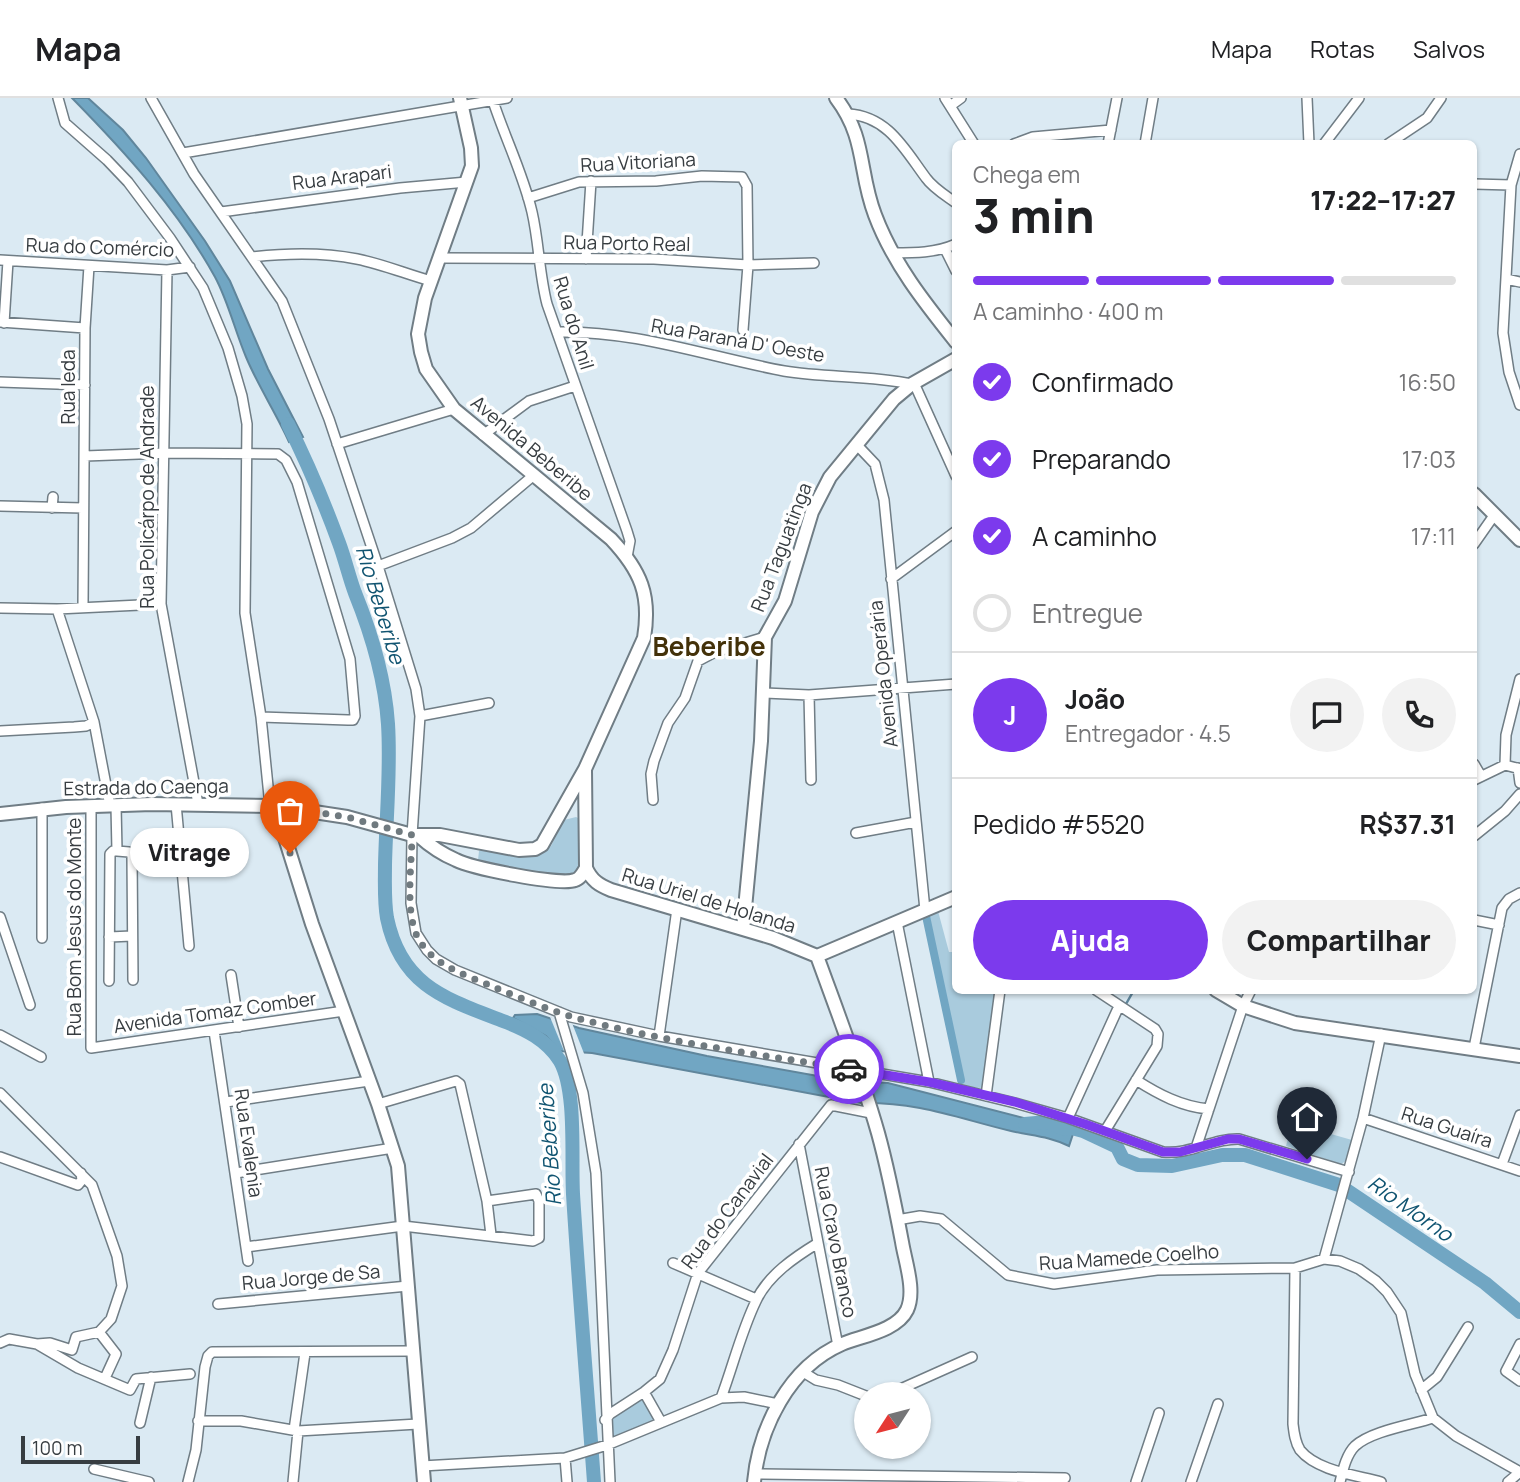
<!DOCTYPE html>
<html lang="pt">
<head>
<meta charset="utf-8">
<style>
	body { margin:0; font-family:Manrope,sans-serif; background:#f2f2f2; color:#202124; height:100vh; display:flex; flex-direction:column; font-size:26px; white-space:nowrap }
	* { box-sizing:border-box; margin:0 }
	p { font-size:23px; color:#757577 }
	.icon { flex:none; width:38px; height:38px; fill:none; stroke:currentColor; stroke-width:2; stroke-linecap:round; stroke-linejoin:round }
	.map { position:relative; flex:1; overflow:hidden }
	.drawer { position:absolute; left:952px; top:42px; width:525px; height:854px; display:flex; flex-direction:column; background:#fff; border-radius:10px; box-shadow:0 2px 5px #0004 }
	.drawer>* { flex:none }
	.needle { width:46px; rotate:234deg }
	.fabs { position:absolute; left:854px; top:1284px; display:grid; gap:14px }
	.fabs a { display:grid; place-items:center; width:77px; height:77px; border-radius:50%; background:#fff; box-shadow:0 2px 5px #0004; font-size:35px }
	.scale { position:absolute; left:21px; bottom:18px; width:119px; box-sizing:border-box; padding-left:7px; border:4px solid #373d41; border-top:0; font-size:19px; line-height:24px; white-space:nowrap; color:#373d41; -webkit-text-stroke:5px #fff; paint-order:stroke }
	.pin { position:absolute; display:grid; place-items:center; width:60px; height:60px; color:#fff; margin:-72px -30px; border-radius:50% 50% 50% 0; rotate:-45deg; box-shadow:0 0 7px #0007 }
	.pin .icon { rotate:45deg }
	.courier { position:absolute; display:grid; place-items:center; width:70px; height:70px; margin:-35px; border:5px solid #7c3aed; border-radius:50%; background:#fff; color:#222; box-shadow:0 2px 9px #0007 }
	.bubble { position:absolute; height:49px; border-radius:24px; background:#fff; box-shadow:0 2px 5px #0004; font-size:23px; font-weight:800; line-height:49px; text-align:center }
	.headline em { font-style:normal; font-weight:800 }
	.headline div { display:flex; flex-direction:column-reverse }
	.headline { display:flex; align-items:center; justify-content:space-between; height:119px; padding:0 21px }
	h1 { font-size:46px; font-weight:800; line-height:52px }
	.bar { display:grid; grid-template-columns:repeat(4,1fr); gap:10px 7px; align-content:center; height:84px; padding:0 21px }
	.bar i { height:9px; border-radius:5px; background:#e0e0e0 }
	.bar .active { background:#7c3aed }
	.bar p { grid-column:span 4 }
	.line { display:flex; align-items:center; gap:18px; padding:0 21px; border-top:2px solid #e0e0e0 }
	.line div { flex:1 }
	.round { display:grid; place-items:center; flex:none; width:74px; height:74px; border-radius:37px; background:#f2f2f2 }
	ol { padding:0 21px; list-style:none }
	li { display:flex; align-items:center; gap:21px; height:77px }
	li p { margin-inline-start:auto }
	li .icon { padding:7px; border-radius:50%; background:#7c3aed; color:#fff; stroke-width:4 }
	li:last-child { color:#757577 }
	li i { width:38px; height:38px; border:4px solid #e0e0e0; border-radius:50% }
	.primary-button { display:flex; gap:14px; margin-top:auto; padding:14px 21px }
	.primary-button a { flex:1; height:80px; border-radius:42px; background:#7c3aed; color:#fff; font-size:28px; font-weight:800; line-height:80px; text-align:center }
	.primary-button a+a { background:#f2f2f2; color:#202124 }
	header { display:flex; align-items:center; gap:42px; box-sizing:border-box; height:98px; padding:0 35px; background:#fff; border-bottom:2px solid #e0e0e0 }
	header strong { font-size:33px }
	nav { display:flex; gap:38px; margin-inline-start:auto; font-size:24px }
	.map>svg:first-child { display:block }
</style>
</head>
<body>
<header>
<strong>Mapa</strong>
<nav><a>Mapa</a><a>Rotas</a><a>Salvos</a></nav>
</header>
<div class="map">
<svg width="1520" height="1384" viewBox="0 0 1520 1384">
	<rect width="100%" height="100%" fill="#dbeaf3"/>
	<path fill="#a9cbdd" d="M576,719L580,721C582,740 591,770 569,778L499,769L478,762L479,753L485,750L536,758L551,748L564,722Z
		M938,813L949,854H955L956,892L997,893L982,990L959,989L925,819Z
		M1292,1025L1352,1042L1346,1063L1341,1066L1286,1048Z
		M643,1301L654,1321L653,1323L613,1339L612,1319Z"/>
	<path fill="#71a6c3" stroke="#60869c" stroke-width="2" d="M72,0H88L123,32L146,60L205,143L230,183L268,271L303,339L289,344C276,315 258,288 246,259C235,233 228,203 215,179C178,112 125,54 72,0Z
		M537,916L579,930L707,958L840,982L888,985L1074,1033L1069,1048C1048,1038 1033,1038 1011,1033C957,1020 919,1004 861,1005L592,955L559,953L546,938L513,920L515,917Z"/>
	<path fill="#dbeaf3" d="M550,919L572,925L585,958L564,953Z"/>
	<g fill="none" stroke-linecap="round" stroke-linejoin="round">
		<path stroke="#60869c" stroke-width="2.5" d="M1126,906L1134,892"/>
		<path stroke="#71a6c3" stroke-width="8" d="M926,818L961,982"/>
		<path stroke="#71a6c3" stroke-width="14" d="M288,326C307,364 324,404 339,445C345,461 349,479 355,495C372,537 385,581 388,626C391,673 386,720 385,767C385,784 384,803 387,820C401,888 446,901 503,923C525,931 547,942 560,963C577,993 571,1060 573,1096C579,1192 587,1288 594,1384
			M1025,1026L1047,1024L1065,1031L1072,1030L1083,1033L1117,1049L1123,1061L1138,1067L1172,1068L1222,1057H1245L1339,1087L1485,1185L1520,1214"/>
		<defs>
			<path id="street" d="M58,0L65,25L107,62L128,84L170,140L203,190L228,250L242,298L247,326L245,515L261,619L270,708
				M151,0L194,76L282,203L329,321L378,468L416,591L420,618L412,737L411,805L416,835L427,852L436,861L455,872L571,919L659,938L929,984L1015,1005L1068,1020L1163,1054C1190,1057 1213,1040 1239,1041L1349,1074
				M492,0C504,38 523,75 532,114C539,144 539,175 547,206L627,433L630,443L627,459
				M945,0L974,46
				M1307,0L1309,46
				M950,8L961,0
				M848,16C888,18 905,52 926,80C933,90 945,97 956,105
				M1014,46L1033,39L1111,32
				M1108,46L1117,0
				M1145,46L1153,0
				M1324,46L1359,0
				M1388,46L1427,20L1441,0
				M183,55L507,0
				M1520,56L1511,87L1503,235L1509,274L1520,307
				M1474,86L1511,87
				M528,100L579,84L656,83L702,78L742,79L747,88L748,167L743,232
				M221,114L400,90L467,84
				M945,151L956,173
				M893,155C914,155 936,155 956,146
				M252,159C287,155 322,154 357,161C382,166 406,176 431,183
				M440,160L654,161L748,167L814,165
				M586,161L591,83
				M0,162L167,172L190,169
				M167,172L161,506L198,706
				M1506,181L1520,184
				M0,224L85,230
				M4,225L8,163
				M557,234C634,232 709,259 784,273C826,280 869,277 912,286
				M0,284L85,287
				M914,285L956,378
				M483,337L529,303L575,288
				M337,346L454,311
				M856,346L875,366L884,402L925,812
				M85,358L166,355L278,356L286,362L297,384L350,561L355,618L353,622H348L261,619
				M0,408L83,410
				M52,410L53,399
				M1474,446L1495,416
				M378,468L452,440L471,430L534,377
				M891,481L956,433
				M83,508L85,230L89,168
				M0,510L57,511L161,506
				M765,595L809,597L956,586
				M809,597L811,682
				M420,618L489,605
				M94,624L110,708
				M0,633L74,629L86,628L94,624L57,511
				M1474,666L1481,678
				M1505,667L1506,637L1520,581
				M1518,670L1520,685
				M1474,682L1505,667L1520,671
				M653,702L651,676L654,663L668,625L685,600L698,563L715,554L765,539
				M176,706L189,848
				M116,708L117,753L129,754L132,757L133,882
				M91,709V950L344,913
				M42,710V840
				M856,735L916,724
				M1474,738L1505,713L1520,696
				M0,819L30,907
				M1474,822L1499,827
				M897,824L929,984
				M109,839L132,838
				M231,877L239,929
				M109,883L110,756L113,753H117
				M1096,892L1155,931L1158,936L1157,948L1105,1033
				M559,914L583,995L596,1075L610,1384
				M214,933L248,1163
				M0,937L41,959
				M659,938L677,811
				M1474,950L1502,810L1509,801L1520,795
				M1136,982C1158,996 1182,1009 1209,1011
				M0,995L92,1087L117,1158L122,1188L111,1221L99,1234L76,1239L72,1252L50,1245L37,1246
				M986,998L1000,892
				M226,1004L369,983
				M378,1006L456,983L460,986L487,1103L491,1137
				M1068,1020L1119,908
				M1363,1020L1520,1073
				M799,1046L838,1248
				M1196,1050L1243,908L1251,892
				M0,1059L78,1087L82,1082L81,1075
				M1502,1066L1520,1017
				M236,1075L393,1050
				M897,1122L920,1118L941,1121L1008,1177L1054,1186L1157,1172L1295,1170L1324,1161L1340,1163L1359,1171L1376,1183L1387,1194L1401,1215L1415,1276L1433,1320L1456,1338L1520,1374
				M246,1149L403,1128L533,1143L539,1140V1103L536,1096L487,1103
				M1324,1161L1363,1020L1381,936
				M673,1165L756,1201
				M1295,1170L1293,1326C1294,1335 1295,1344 1300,1352C1317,1373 1356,1377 1381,1384
				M218,1206L408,1188
				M99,1234L116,1256L105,1280
				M0,1245L9,1241L37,1246L78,1270L130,1292L136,1281L190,1276
				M1520,1246L1506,1273L1520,1283
				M803,1274L816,1282L838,1287L866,1298
				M1421,1292L1437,1279L1468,1229
				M644,1294L661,1324
				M887,1297L972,1259
				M721,1300C733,1268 741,1234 756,1203C768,1177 795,1159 818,1145
				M605,1322L610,1316L644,1294L660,1281L673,1252L698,1175L831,1007L871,1015
				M198,1323H241L298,1333L418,1326
				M140,1325L151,1279
				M294,1332L305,1255
				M565,1360L567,1384
				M422,1368L565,1360L607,1347L721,1300L744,1299L778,1306
				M94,1371L149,1384
				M755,1376L1065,1380
				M188,1384L196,1352L205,1269L208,1258L212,1254L412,1253
				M293,1384L298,1333
				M1136,1384L1159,1315
				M1191,1384L1218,1306
				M1340,1384C1343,1372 1346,1357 1355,1348C1371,1333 1411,1327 1433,1320
				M1508,1384L1520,1374"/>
			<path id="secondary" d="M836,0C867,41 858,73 875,117C893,165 924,204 956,244
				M1474,396L1520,442
				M585,672L586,770C592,783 599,787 611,792L773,840L817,858L956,799
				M275,708L312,826L378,1006L398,1068L424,1384
				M0,716L66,709L152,706L275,708L347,719L412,737H440L519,752L535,751L542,747L585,671L644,540C651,497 641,473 611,441L454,311L426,271L421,254L418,236L425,200L472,68L471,50L460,0
				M419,738C430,748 442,756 456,762C472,770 560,788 575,782C580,781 583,775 586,770
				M743,831L761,643L765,539L785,503L812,414L830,379L894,301L912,286L956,261
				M1216,892L1243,908L1295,925L1520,958
				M754,1384C759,1330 789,1269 842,1246C861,1238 897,1233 907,1212C916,1193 905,1163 902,1144C895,1107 888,1071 878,1035C861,975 838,916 817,858"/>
		</defs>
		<use href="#street" stroke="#707d85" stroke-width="12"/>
		<use href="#secondary" stroke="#707d85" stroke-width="16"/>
		<use href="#street" stroke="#fff" stroke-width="9"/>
		<use href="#secondary" stroke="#fff" stroke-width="12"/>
	</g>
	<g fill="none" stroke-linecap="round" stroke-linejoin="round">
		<path stroke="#707a7f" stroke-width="7" stroke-dasharray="0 12.6" d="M290,755L275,708L347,719L412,737C412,765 404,817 419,842C434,867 463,876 489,887C516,898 545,911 573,919C663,944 757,956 849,971"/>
		<path stroke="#7c3aed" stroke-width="9" d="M849,971L929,984L1015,1004L1085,1026L1163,1054H1180L1228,1041H1239L1307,1061"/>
	</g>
	<g text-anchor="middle" stroke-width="7" stroke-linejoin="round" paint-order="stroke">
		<g font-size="19" fill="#373d41" stroke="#fff">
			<text transform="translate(638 64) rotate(-3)" y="7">Rua Vitoriana</text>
			<text transform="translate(342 79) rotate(-7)" y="7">Rua Arapari</text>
			<text transform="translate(627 145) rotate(1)" y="7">Rua Porto Real</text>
			<text transform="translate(100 149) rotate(2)" y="7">Rua do Comércio</text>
			<text transform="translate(574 225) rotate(73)" y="7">Rua do Anil</text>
			<text transform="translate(738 242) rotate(10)" y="7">Rua Paraná D' Oeste</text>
			<text transform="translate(68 289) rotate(-90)" y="7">Rua Ieda</text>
			<text transform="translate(532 350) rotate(40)" y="7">Avenida Beberibe</text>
			<text transform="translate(147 399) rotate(-90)" y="7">Rua Policárpo de Andrade</text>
			<text transform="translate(781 449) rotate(-69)" y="7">Rua Taguatinga</text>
			<text transform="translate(883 576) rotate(-96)" y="7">Avenida Operária</text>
			<text transform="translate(146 689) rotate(-1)" y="7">Estrada do Caenga</text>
			<text transform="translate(709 802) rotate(17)" y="7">Rua Uriel de Holanda</text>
			<text transform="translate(74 829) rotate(-90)" y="7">Rua Bom Jesus do Monte</text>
			<text transform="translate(215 914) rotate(-8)" y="7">Avenida Tomaz Comber</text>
			<text transform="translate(1447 1029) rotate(18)" y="7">Rua Guaíra</text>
			<text transform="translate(249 1045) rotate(82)" y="7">Rua Evalenia</text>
			<text transform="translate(727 1113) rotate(-53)" y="7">Rua do Canavial</text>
			<text transform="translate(836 1144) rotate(79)" y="7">Rua Cravo Branco</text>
			<text transform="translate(1129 1159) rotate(-4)" y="7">Rua Mamede Coelho</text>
			<text transform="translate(311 1179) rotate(-5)" y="7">Rua Jorge de Sa</text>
		</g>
		<g font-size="21" font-style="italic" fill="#105471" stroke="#fff">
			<text transform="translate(380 507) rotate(73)" y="7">Rio Beberibe</text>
			<text transform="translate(550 1047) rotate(-94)" y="7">Rio Beberibe</text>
			<text transform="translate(1410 1111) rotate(35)" y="7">Rio Morno</text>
		</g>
		<g font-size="26" font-weight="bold" fill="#433109" stroke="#fff">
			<text x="709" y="558">Beberibe</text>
		</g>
	</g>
</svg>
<div class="fabs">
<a><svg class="needle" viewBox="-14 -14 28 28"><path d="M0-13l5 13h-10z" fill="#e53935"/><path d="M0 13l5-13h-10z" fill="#757577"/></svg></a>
</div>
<div class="scale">100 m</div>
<div class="pin" style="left:290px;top:755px;background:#ea580c"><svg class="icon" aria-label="bag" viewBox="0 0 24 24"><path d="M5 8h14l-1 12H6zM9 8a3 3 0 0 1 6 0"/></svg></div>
<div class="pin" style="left:1307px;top:1061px;background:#1f2937"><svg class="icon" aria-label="home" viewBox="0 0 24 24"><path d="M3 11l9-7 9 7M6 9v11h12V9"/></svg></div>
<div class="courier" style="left:849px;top:971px"><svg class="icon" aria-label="car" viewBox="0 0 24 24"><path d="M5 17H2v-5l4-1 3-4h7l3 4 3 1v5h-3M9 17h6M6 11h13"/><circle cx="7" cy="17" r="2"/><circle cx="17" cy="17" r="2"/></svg></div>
<div class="bubble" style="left:130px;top:730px;width:119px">Vitrage</div>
<section class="drawer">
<div class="headline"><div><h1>3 min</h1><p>Chega em</p></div><em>17:22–17:27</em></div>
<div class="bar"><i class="active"></i><i class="active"></i><i class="active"></i><i></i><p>A caminho · 400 m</p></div>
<ol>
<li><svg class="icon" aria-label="check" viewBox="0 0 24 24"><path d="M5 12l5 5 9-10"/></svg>Confirmado<p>16:50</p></li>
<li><svg class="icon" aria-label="check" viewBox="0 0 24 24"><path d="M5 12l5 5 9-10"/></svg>Preparando<p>17:03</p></li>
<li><svg class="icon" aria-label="check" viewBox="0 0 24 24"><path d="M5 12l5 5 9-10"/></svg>A caminho<p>17:11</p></li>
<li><i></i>Entregue</li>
</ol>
<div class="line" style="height:126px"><b class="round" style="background:#7c3aed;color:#fff">J</b><div><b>João</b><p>Entregador · 4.5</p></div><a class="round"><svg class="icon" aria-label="chat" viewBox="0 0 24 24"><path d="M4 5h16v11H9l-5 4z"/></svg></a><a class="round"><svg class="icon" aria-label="phone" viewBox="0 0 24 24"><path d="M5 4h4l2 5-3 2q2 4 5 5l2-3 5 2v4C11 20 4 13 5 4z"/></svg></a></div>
<div class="line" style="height:91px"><div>Pedido #5520</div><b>R$37.31</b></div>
<div class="primary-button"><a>Ajuda</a><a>Compartilhar</a></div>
</section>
</div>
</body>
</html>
